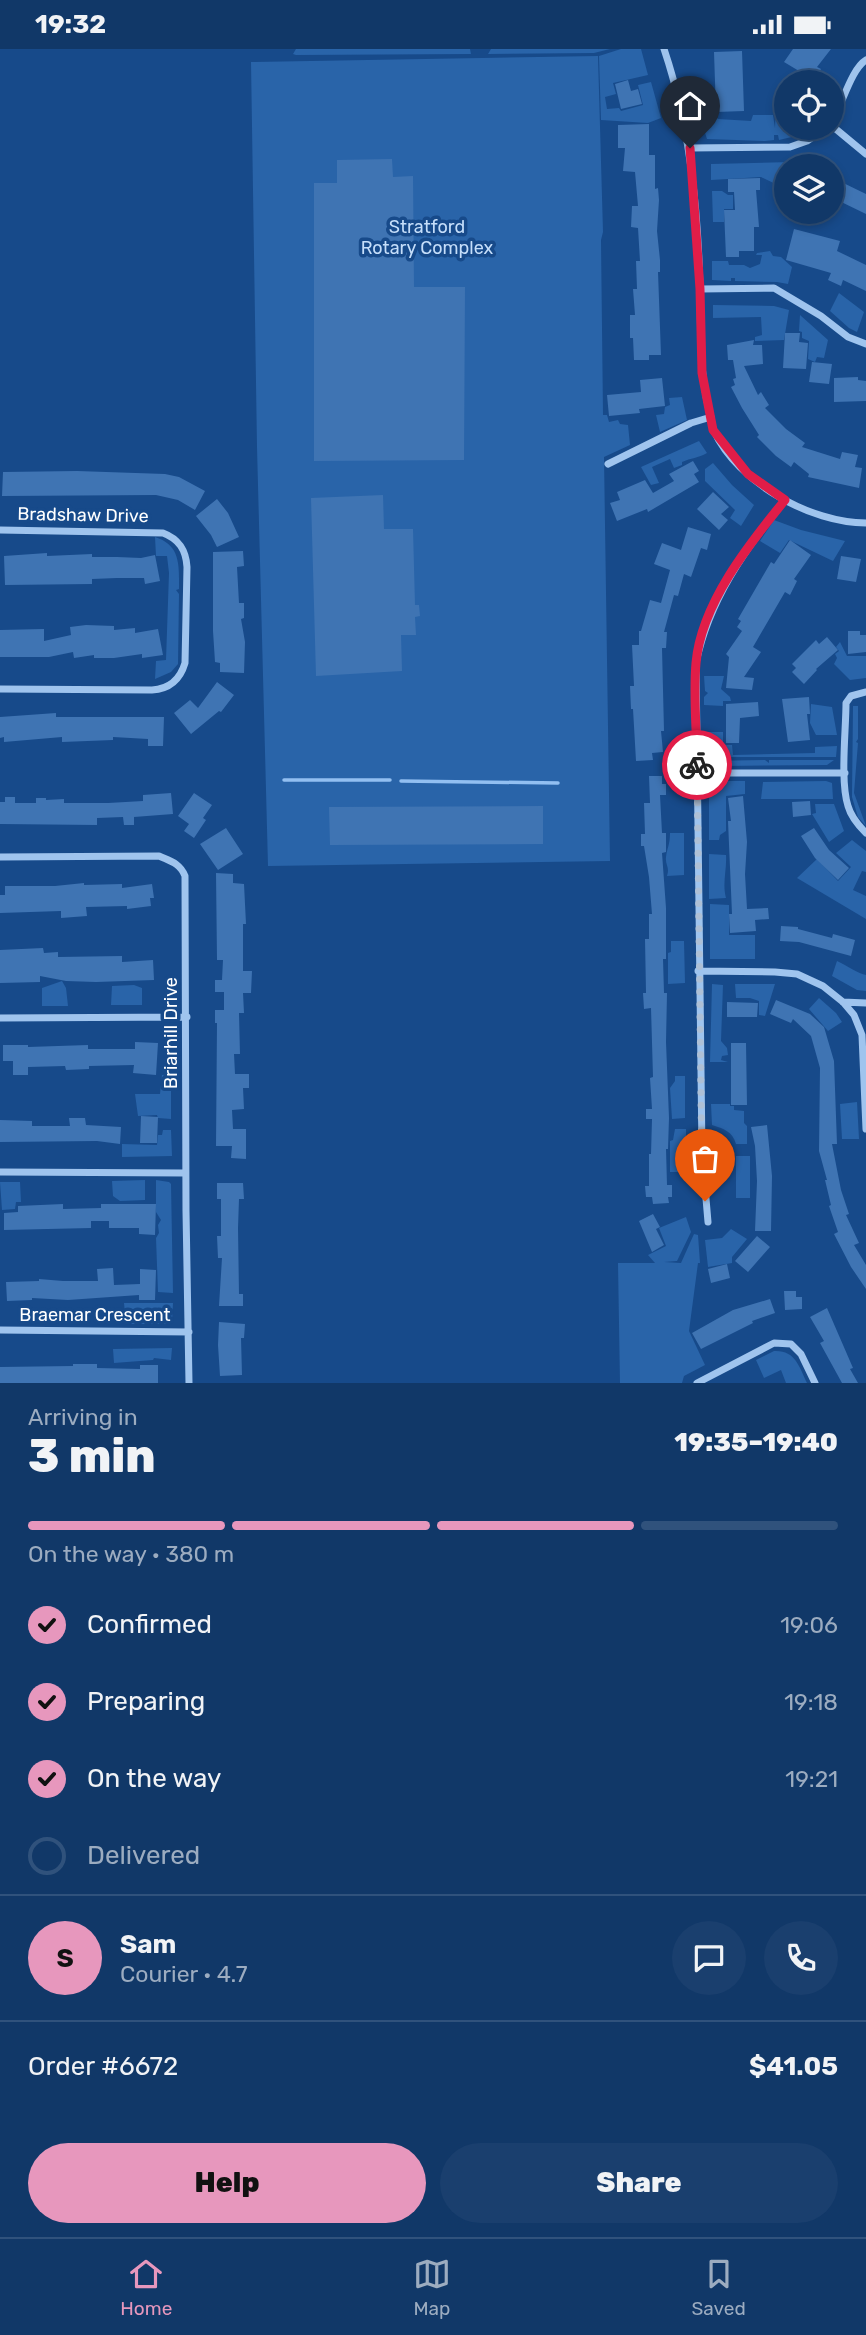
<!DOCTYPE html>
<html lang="en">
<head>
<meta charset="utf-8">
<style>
	body { margin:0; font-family:Rubik,sans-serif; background:#1a3f6e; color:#f1f3f6; height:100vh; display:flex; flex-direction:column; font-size:26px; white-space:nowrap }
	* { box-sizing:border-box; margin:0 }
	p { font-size:23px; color:#9cacc0 }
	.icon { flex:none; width:38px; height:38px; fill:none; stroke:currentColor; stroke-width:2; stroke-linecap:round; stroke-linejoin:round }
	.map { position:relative; height:1334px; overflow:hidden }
	.details { display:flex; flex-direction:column; background:#113868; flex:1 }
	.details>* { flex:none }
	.tools { position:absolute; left:774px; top:21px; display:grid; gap:14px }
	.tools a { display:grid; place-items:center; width:70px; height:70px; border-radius:50%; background:#113868; box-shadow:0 4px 10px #0003,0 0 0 2px #30527c; font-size:35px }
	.pin { position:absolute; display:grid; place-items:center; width:60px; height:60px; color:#fff; margin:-72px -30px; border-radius:50% 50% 50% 0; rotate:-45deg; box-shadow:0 0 7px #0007 }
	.pin .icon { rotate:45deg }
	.courier { position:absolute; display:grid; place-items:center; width:70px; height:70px; margin:-35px; border:5px solid #e11d48; border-radius:50%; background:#fff; color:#222; box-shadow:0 2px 9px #0007 }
	.summary em { font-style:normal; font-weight:800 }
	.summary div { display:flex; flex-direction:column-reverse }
	.summary { display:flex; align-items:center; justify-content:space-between; height:119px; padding:0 28px }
	h1 { font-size:46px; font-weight:800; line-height:52px }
	.bar { display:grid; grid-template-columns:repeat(4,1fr); gap:10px 7px; align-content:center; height:84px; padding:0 28px }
	.bar i { height:9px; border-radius:5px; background:#30527c }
	.bar .selected { background:#e797bd }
	.bar p { grid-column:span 4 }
	.line { display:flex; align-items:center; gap:18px; padding:0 28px; border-top:2px solid #30527c }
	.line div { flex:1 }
	.round { display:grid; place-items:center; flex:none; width:74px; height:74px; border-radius:37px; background:#1a3f6e }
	ol { padding:0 28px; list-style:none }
	li { display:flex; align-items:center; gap:21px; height:77px }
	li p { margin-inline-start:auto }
	li .icon { padding:7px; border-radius:50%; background:#e797bd; color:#111; stroke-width:4 }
	li:last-child { color:#9cacc0 }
	li i { width:38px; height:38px; border:4px solid #30527c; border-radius:50% }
	.action { display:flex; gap:14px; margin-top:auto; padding:14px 28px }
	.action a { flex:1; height:80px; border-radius:42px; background:#e797bd; color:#111; font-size:28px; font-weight:800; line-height:80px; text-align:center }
	.action a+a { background:#1a3f6e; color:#f1f3f6 }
	.status { display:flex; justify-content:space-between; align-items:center; height:49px; padding:0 35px; background:#113868; direction:ltr }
	.status svg { height:19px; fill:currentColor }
	.dock { display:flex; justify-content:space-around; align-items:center; height:98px; border-top:2px solid #30527c; background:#113868; font-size:19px; color:#9cacc0 }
	.dock a { display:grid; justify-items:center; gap:4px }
	.dock .selected { color:#e797bd }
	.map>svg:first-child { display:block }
</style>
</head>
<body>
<div class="status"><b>19:32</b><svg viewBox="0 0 49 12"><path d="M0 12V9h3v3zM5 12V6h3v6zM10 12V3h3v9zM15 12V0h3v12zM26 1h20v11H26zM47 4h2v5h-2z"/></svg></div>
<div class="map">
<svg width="866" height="1334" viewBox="0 0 866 1334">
	<rect width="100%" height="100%" fill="#174a8a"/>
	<path fill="#2964a9" d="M296,0H470L471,5L296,6L293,5Z
		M491,0H610L594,4L488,5Z
		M621,0H641L648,26L613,34L616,45L605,48L607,60L619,59L621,62L643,56L638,36L651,33L661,69L648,74L601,71L599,7Z
		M598,7L603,183L601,191L603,366H607L609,373L618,371L620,375L628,376L630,396L604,408L610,812L268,817L257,398L251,13Z
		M779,51L786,59V79H813L796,87L779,91L778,86H774V91L765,92L707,90L699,65L714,66L718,70L751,72L753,66H773L775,79L776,53Z
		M791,113L790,117H786L784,139L761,128L711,131V115Z
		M712,142H722L728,146H733V160H724V173H713Z
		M770,202L773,207L781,208L792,218L788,235L777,233L735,232V229H731V232L712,231V212H728L729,216H744L750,219L760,215L762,206H756L757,204Z
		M839,244L864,263L857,283L849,279L830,262Z
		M713,256L774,257L789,261L784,291L755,292V288L762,286L761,268L713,269Z
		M800,266L828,291L824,309L817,308L815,313L808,310L809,292L802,289V283L799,282Z
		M682,348L687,371L660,383L656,366L664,365L665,358L670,356L669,349Z
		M699,392L707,404C698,409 691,409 682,413V416L674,419L670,410L652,418L659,434L651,436L641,418Z
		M713,414L732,436L754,456L741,477L730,469L735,461L705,432V420Z
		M774,471L801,481L845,492L833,512L789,491L780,504L760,492Z
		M155,488C181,496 179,517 179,540L176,541L179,545L178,615L171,623L155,630L156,612L166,611L169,524L167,507H156Z
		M840,593L847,607H866V629L850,631L834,615L837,609L835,605L839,602L836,598Z
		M704,627H724L721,640L730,648L731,652H723V657L704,656V648L708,644L705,642Z
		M811,655L832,658L837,686H816L810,674Z
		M853,657H858V690L856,693L858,694L854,744L866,777L858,768L852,748Z
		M705,683H723V696H732L733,706L815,704V698L837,697L836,708H705Z
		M765,711L769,714V711H834L827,716L721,717L713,716L707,712Z
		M717,732H745V745L726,747V782L720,786L719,791H709V735Z
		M826,732L832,734L833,750H761L763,733Z
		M815,755H834L844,782L829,793L812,765L816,764Z
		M670,784H684V826L667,827C670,818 665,816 666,808C667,799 670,796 670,784Z
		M852,791L866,802V823L862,822L853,841L866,847V870L797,829L817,810L838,832L851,818L836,804Z
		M709,805L726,806C727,821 722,834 726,849L709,850Z
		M710,855L729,856V886H755V910H710Z
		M671,892H684L685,934L668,935V904L671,903Z
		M837,912C846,916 859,925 866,926V942L857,941L832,927Z
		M62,932L66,939L68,957H42V939Z
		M712,935L723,936L721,992L727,999L728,1006L722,1007L721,1011L728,1013H710Z
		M735,935H775L765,967L759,966V952L750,949H736Z
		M134,936L142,939V956H111L112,937Z
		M819,949L836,964L842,973L828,982L809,960Z
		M171,1025V1070L158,1069L157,1066L138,1067L135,1045H160L162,1026Z
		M675,1027H685V1069L672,1070L670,1039L675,1032Z
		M857,1053L859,1090H842L840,1055Z
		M711,1055H730V1057H734V1061L744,1062V1074L747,1077V1095H736C732,1082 724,1080 712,1076Z
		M675,1080H686V1123H670V1092L673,1091Z
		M163,1081H171L172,1107L122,1108V1095L157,1096L158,1086H162Z
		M736,1107H750V1149H736Z
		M145,1131V1151L120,1152L113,1147L112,1132Z
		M156,1131L169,1133L171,1135L173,1244L158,1243L156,1189L159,1184L158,1176L161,1171L156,1163Z
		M0,1133H20L21,1153H16L15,1160L2,1161Z
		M686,1168L691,1183L677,1212L664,1213L681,1214L694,1185L698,1186L700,1214H698L689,1282L705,1316L684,1327L682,1334H620L618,1214H655L648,1206L666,1197L659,1179Z
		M731,1180L747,1190L732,1208V1214L708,1218L705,1191L722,1189Z
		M124,1254H173L172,1273L168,1275H126Z
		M172,1299L171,1311L154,1309L153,1311L114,1314L113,1300Z
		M774,1302C795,1301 799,1317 807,1334H786L781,1321L764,1329L756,1311Z"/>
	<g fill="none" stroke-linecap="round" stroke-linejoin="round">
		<path stroke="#92bff1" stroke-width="3.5" d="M284,731H390
			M401,732L558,734"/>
	</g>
	<path fill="#3f74b3" d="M793,0H831L817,18L821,20L814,31L784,13Z
		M742,2L744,62L716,63L714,3Z
		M628,31L631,42L638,40L642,55L621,60L615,35Z
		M649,75V106H655V140L658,139L659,151L657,182L660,211V223H658L661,306H649V311H634L633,289H630V266H635L633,240H637L636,212H640L638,179L631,178L632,157H638L635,123L623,122L625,99H618V76Z
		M392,110L393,128L413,127L414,238H465L464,411L314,412V134H337V111Z
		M831,128L866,145V165L831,148Z
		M760,129V141H756L759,178H754V202H739V208H726L724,161H735L734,143H728V130Z
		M794,180L840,192L837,202L866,216V242L843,231L841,237L828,231L831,224L786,211Z
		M785,284H800L799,293L808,294L806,320L783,319Z
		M754,291L753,296H762L763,315L744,317L758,346L761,343L769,356L765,359L786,380L805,394L802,398L840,410L842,403L858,406L855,418L862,419L859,439L808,428L809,425L794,413L791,418L776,407L757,388L759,386L742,359L731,338L735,336L733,330L736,329L733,311H728L727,296Z
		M812,313L832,315L829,335L809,333Z
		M858,328V331L866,332V352L834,353V329Z
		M662,329L665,357L639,360L640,364L609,367L607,346L641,343L640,331Z
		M693,412L699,422L694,425L699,433L648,463L647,460L617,472L610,454L620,451L617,443L645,431L653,444L674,432L669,425Z
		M77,422L165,425L179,428L205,442L195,461L178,451L156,446L2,447L3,423Z
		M713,443L729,458L721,465L728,471L719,481L697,460Z
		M383,446L384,480H413L415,556H419L420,567L415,568L416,586H401L402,622L316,627L311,449Z
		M217,450L228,464L239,488L217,498L211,486L196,467Z
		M688,478L711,485L707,501L701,499L691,528L684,525L678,547L674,546L664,583H667L666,599H662L664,682H661L663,703L652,704L653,711L636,712L633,660H631L630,637H634L632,596H639V582H641L650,551L661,554L670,521L654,515L662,494L681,501Z
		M790,491L811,506L794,530L797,532L790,546L785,543L753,598L761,603L744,628L754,629L752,641L726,639L729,608L726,605L742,582L737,578L741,572L738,570L771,513L774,515Z
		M243,502L244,517L237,518L239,554H244V569L241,570L245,593L244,624L220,623V614L215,613L213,582V503Z
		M47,504V507L92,505V508H117L141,509L155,506L160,532L145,535L144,529H117L92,530V535L5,536L4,507Z
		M841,507L861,510L856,533L837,530Z
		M86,576L114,577V581L135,579V584L158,580L163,606L142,609V605L114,609H94V606L74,609L73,603L49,608H0V581L44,580V592L71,586L70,578Z
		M848,582H860V586H866V603L848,605Z
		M827,588L838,601L816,620L817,621L804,635L792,623L796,619L792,615L816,591L819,595Z
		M217,633L234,646L221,663L219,662L191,685L174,664L190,651L198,659Z
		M809,648L810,665H807L810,691L788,693L782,650Z
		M758,653L759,667L740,669L739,694H726V655Z
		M56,664V668H164L163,697H148V690L113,688V691L62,693V688L4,693V688L0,689V668Z
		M649,727H662V735H666V746H660L662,784H666V803L662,804L666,859V910H663L664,944H667L666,993L669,1069L668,1100H666L667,1136H672V1148H668L669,1154L653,1155L652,1148H646L645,1137H649V1105H651L652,1070H646V1060H652L650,1029L653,1028L651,959L644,960L643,944H646L645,890H649V865H652L649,828L644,797H641V785H645L644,754H650Z
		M171,744L173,765L134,768V776H124L123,768L97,769V776L0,775V753H5V748H15V754H36V749H46V751L64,750V754H108L143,752V746Z
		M194,744L212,756L203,769L206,771L194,789L184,782L189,775L178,767Z
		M743,747L747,793L745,825L747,860L768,859L769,870L755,871L756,882L730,884L729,865H732L728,772H731L728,749Z
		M810,752L811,766L793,768L792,753Z
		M543,757V795L330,796L329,758Z
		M226,779L243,805L218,821L200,795Z
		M814,779L829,801L849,819L838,831L815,809L801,787Z
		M216,824L233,825V834L244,835L246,875H243V922H252L251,944H243L244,964H239L240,1005H234L235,1025H249V1039H243L244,1060L232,1061L233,1080H246V1110L231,1109L232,1097H216L217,974H215V961H224V943H215V931H222L223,911H217Z
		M84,834V836L122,835V839L152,835L154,849H150L151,857L127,860V857L86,858L87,867L61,869V862L0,864V846H5V837H55Z
		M781,877L798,878V880L832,889L833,885L855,891L851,907L799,893L780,892Z
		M43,899L44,904L58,903V908L122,907V913L153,911L154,931L96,933L66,932L40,927V933L0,934V901Z
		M776,951L810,965L824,978L834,1012L837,1095H832L841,1141L849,1165L846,1166L859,1194L854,1196L866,1216V1240L851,1218L834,1185L838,1183L829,1157L831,1156L825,1131H827L819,1102L820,1019L811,987L793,970L791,974L770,965Z
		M727,953L758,954L757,968H727Z
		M135,993L158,994L156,1026L133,1024L134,1016L89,1017V1020L66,1021L65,1017L28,1018V1026H13V1012H3V996H28V998L88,996V1000H135Z
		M731,994H746L747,1056H731Z
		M141,1067L158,1068L157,1094H140Z
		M69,1069H85L86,1076L121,1078L120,1095L97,1092L0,1093V1071L32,1072V1077H70Z
		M767,1076L772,1127L771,1182H755L757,1132L755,1097L751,1078Z
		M217,1134H243L244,1150H239L238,1179L239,1245H243V1257H219L222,1209H218L217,1187H221V1150H217Z
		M63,1155V1160L101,1159V1155H156L155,1186L139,1185V1179H109V1172H91V1179L4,1181V1164L18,1163V1157Z
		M653,1165L660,1178L656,1180L664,1196L652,1203L639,1172Z
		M757,1187L770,1198L748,1223L735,1212Z
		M727,1215L730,1229L711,1234L708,1220Z
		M113,1219L114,1236L140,1235V1220L156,1221L155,1251H139V1246L68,1251L32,1249V1251L7,1252L6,1233L39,1232V1230L63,1232H98L97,1220Z
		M784,1242H796V1248H802V1260L785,1261Z
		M770,1250L775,1264L752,1272L753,1274L701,1300L692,1284L733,1261Z
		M827,1259L853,1319L850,1320L858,1334H842L820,1294L824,1292L810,1268Z
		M219,1273L245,1275L244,1289H241L242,1326L220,1327L218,1296Z
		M73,1315H97V1319L140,1320V1316H158V1334H0V1318L73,1317Z"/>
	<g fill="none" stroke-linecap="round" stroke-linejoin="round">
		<path stroke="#9fc4ee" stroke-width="7" d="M664,0C690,77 698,160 700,240C701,282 699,321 709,361C711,368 711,376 714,382C738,434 811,474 866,474
			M831,74C842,57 851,20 866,11
			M831,76L866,105
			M690,99L790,98L807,92L826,79
			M700,240L774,239L821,267L848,288L866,295
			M608,415L691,374L711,368
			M0,481L163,484C179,490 186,501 187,518L185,614C180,631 169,640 152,641L0,640
			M866,643L851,647L846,654C846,681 840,732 848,757C851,768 858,776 866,784
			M698,722L707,724H845
			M0,808L159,807C170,812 180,814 185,827L186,1162L189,1334
			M698,922L775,923L797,925L823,937L843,953L854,966L862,986L866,1080
			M843,953L866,954
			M0,969L187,968
			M0,1123L185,1124
			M708,1173L702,1103L696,614C709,551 745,500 785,451
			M0,1281L189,1283
			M697,1334L774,1294L791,1295L801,1305L815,1334"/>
	</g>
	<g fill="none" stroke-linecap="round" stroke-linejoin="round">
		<path stroke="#aec0d6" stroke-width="7" stroke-dasharray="0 12.6" d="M697,716L702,1128L705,1152"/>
		<path stroke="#e11d48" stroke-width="9" d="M690,99L700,240L702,324L713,381L748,425L785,451C749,495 701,555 696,614C693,647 697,683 697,716"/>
	</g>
	<g text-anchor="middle" stroke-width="7" stroke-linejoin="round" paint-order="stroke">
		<g font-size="18" fill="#c5defa" stroke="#174a8a">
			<text x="427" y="184">Stratford<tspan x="427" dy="21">Rotary Complex</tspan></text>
		</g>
		<g font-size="18" fill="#fff" stroke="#174a8a">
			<text transform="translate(83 466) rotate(1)" y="6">Bradshaw Drive</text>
			<text transform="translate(171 984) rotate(-90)" y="6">Briarhill Drive</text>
			<text x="95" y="1272">Braemar Crescent</text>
		</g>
	</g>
</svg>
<div class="tools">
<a><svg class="icon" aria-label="locate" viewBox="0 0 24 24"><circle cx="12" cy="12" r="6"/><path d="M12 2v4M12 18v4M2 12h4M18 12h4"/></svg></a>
<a><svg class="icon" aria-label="layers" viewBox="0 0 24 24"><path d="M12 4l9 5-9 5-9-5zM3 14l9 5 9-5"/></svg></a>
</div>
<div class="pin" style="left:705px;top:1152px;background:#ea580c"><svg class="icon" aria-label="bag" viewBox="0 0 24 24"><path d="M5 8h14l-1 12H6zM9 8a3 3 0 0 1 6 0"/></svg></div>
<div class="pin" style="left:690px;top:99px;background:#1f2937"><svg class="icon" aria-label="home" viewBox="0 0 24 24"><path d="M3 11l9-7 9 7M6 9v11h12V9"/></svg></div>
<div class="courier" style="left:697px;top:716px"><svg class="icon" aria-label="bike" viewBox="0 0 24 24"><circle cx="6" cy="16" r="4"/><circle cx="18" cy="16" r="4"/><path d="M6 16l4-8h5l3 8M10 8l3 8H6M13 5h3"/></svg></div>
</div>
<section class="details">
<div class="summary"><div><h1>3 min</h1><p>Arriving in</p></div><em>19:35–19:40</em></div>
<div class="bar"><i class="selected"></i><i class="selected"></i><i class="selected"></i><i></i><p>On the way · 380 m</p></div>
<ol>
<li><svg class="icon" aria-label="check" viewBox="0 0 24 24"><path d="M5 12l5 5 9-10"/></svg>Confirmed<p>19:06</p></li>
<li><svg class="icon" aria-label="check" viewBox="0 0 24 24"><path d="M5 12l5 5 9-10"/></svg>Preparing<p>19:18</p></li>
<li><svg class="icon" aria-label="check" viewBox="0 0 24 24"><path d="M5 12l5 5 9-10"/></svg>On the way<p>19:21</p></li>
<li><i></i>Delivered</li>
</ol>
<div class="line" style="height:126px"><b class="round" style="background:#e797bd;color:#111">S</b><div><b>Sam</b><p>Courier · 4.7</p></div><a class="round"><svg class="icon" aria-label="chat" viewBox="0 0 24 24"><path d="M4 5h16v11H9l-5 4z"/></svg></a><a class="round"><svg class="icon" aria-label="phone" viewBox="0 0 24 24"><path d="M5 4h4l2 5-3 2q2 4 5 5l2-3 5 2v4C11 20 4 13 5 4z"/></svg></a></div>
<div class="line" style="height:91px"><div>Order #6672</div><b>$41.05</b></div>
<div class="action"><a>Help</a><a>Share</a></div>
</section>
<nav class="dock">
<a class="selected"><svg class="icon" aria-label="home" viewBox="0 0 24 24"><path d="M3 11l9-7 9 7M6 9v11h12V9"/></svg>Home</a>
<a><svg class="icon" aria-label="map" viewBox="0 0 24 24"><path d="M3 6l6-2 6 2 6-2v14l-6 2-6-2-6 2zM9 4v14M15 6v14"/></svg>Map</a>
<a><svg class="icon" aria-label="saved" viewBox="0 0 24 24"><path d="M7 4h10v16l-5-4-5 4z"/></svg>Saved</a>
</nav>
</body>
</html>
